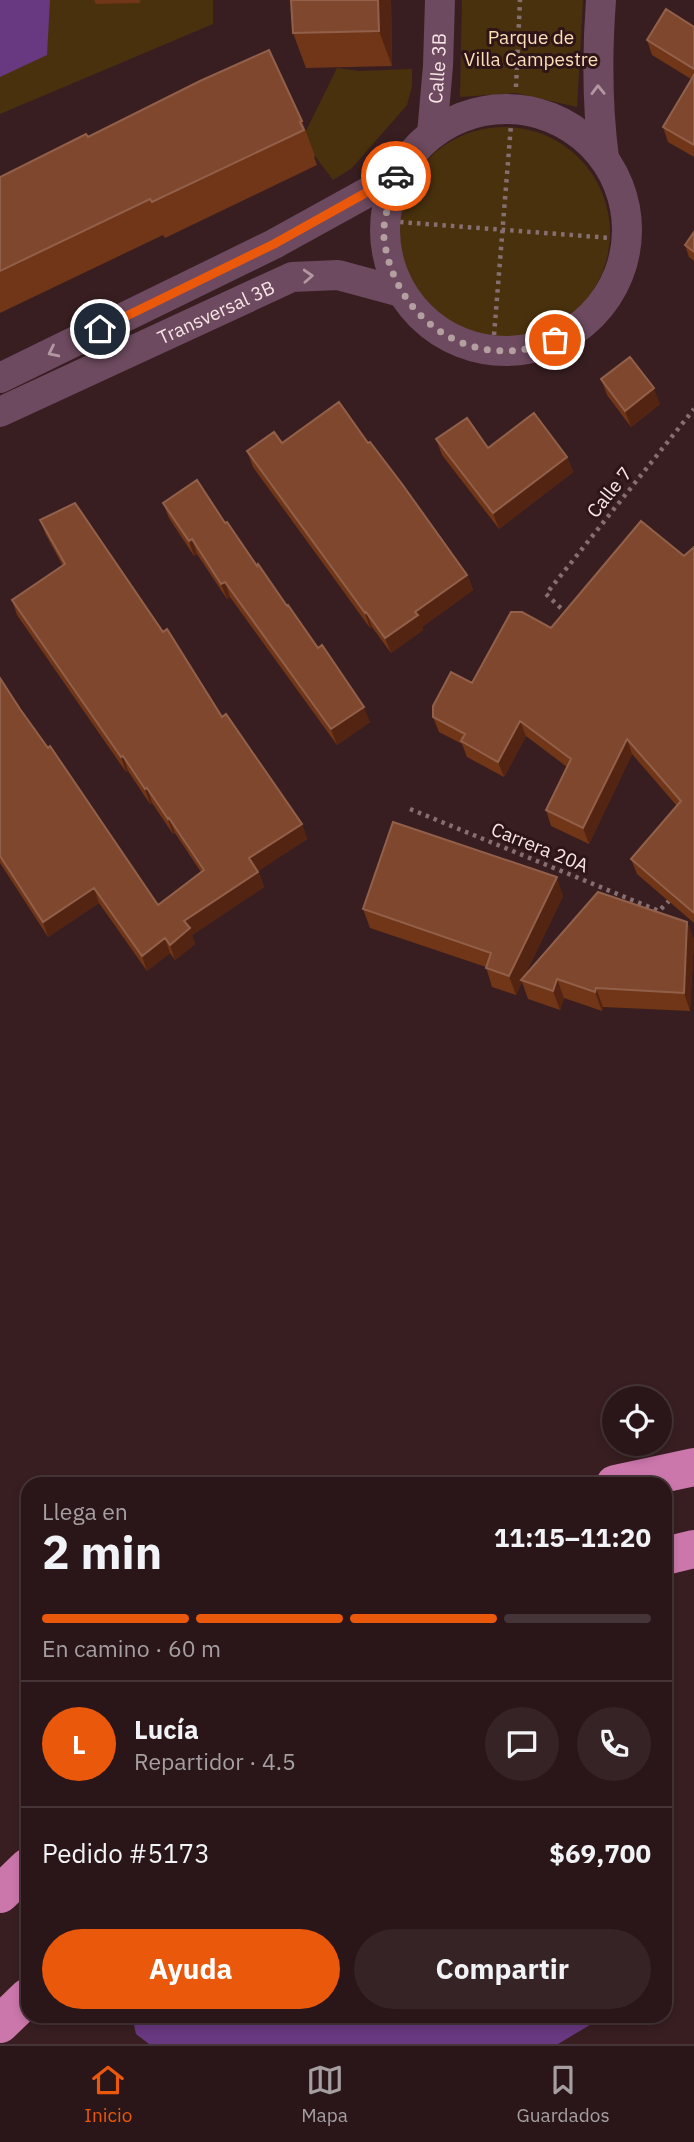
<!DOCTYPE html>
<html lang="es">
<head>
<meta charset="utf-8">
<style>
	body { margin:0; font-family:"IBM Plex Sans",sans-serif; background:#362326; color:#f1f3f6; height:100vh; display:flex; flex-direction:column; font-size:26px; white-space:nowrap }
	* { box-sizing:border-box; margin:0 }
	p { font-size:23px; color:#a59fa2 }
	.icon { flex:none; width:38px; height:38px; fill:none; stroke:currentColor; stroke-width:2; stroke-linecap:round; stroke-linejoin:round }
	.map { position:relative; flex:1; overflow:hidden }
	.drawer { position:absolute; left:21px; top:1477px; width:651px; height:546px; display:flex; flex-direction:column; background:#2a1619; border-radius:21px; box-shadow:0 4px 10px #0003,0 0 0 2px #463538 }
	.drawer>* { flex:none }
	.controls { position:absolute; left:602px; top:1386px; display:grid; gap:14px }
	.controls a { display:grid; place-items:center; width:70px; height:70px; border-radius:50%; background:#2a1619; box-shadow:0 4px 10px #0003,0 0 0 2px #463538; font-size:35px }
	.pin { position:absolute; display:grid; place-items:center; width:60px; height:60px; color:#fff; margin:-30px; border:4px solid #fff; border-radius:50%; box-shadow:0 2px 7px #0007 }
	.courier { position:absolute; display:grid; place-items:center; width:70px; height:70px; margin:-35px; border:5px solid #ea580c; border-radius:50%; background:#fff; color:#222; box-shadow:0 2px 9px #0007 }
	.headline em { font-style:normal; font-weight:700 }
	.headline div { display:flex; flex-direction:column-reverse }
	.headline { display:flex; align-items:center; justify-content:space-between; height:119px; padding:0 21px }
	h1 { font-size:46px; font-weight:700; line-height:52px }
	.bar { display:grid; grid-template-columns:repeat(4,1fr); gap:10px 7px; align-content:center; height:84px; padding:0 21px }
	.bar i { height:9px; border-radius:5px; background:#463538 }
	.bar .selected { background:#ea580c }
	.bar p { grid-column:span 4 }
	.line { display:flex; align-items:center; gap:18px; padding:0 21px; border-top:2px solid #463538 }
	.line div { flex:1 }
	.round { display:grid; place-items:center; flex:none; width:74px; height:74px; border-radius:37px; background:#362326 }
	.primary-button { display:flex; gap:14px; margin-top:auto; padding:14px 21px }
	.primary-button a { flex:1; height:80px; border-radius:42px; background:#ea580c; color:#fff; font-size:28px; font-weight:700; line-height:80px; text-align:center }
	.primary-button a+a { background:#362326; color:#f1f3f6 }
	.tabs { display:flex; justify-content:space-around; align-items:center; height:98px; border-top:2px solid #463538; background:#2a1619; font-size:19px; color:#a59fa2 }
	.tabs a { display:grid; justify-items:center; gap:4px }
	.tabs .selected { color:#ea580c }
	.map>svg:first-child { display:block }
</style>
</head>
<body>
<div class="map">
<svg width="694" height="2044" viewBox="0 0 694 2044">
	<rect width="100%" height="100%" fill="#381e21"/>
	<path fill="#49310d" d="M0,0H213V24L0,114Z
		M462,0H583L577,107L516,93L460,97Z
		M337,68L359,71L412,69V86L407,105L352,168L333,180L315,156L304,135Z
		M398 233a106 106 0 1 1 212 0a106 106 0 1 1-212 0Z"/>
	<path fill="#683881" d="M0,0H50L47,55L0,77Z
		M132,2016H605L558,2044H149L136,2034Z"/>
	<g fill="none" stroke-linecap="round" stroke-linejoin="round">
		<path stroke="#866f71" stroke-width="4.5" stroke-dasharray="3.5 5" stroke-linecap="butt" d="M516,87L520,0
			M400,222L611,238
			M494,335L511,125
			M567,614L546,594L694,409
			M410,809L659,911L671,899"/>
		<g stroke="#6d4a5f" stroke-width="30">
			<path d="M601,0C597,53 597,105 604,158"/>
			<circle cx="506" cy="230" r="121"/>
			<path id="s1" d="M432,134L438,66L440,0"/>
			<path d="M0,378L274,244L397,176"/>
			<path id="s2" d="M0,412L292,277L338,275L401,292"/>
		</g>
		<path stroke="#cc77ac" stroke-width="38" d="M615,1484L694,1467
			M665,1556L694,1549
			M0,1894L28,1867
			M0,2024L28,1997"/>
	</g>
	<path fill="#713517" d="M94,0H140V3L96,4Z
		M291,0H391L392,66L306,68L293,33Z
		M694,27V157L668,142L663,127L691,79L652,55L647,40Z
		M302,121L315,156L314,157L317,165L165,238L163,235L0,313V177L88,137Z
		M694,232V261L689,257L685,245Z
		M601,379L660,404L631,427L607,395Z
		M436,439L488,448L567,457L573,472L499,529L442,455Z
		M282,443H368L467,575L473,590L422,627L423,630L391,653L372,627L370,628L253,467L247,451Z
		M163,503L225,523L318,648L370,722L337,745L230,597L227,599L197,554L194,556L169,518Z
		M40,520L222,717L302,824L307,839L258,871L264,887L192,935L195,944L175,960L170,953L147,971L99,903L48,937L0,863V678L20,709L158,905L201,872L175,833L173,834L152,803L150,804L128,771L126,772L17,615L12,600L63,566L46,535Z
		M694,547V923L637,874L631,859L677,806L632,754L589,844L551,826L546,810L567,767L526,736L504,777L467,757L462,744L439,732L433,717L472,683L551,628L684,556Z
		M563,896L524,977L687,922L694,940L690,1011L603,1007L602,1011L564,998L560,1010L528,999L522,982L516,995L492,987L486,967L370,928L363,909Z"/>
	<path fill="#542412" d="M378,0H391L392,66L379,31Z
		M654,388L660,404L631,427L625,411Z
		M567,457L573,472L499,529L493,513Z
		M192,539L197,554L194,556L189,541Z
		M467,575L473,590L422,627L423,630L391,653L385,638L415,612Z
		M225,582L230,597L227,599L221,584Z
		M366,612L372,627L370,628L365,613Z
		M364,707L370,722L337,745L331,729Z
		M520,721L526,736L504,777L498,762Z
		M627,739L632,754L589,844L583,828Z
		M123,756L128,771L126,772L121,757Z
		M147,788L152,803L150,804L145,789Z
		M169,818L175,833L173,834L168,819Z
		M302,824L307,839L255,873L249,858Z
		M258,872L264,887L192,935L195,944L175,960L170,945L184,921Z
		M557,877L563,896L516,995L509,976Z
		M94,888L99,903L48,937L43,922Z
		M687,922L694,940L690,1011L684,993Z
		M165,938L170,953L147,971L142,956Z
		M557,979L564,998L560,1010L553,991Z
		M596,988L603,1007L602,1011L595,992Z"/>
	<path fill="#7f482e" stroke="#92604a" stroke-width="2" d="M291,0H378L379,31L293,33Z
		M666,9L694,27V69L647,40Z
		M269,50L302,121L300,122L304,130L152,202L150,199L0,271V177L86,134L88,137L200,81Z
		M694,75V145L663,127Z
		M694,232V252L685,245Z
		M630,357L654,388L625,411L601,379Z
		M339,402L368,443L370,442L402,484L467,575L415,612L418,615L385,638L366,612L365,613L247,451L274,432L282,443Z
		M534,413L567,457L493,513L436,439L467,418L488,448Z
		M197,480L225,523L227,522L257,566L258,564L287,606L288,605L318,648L322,645L364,707L331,729L225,582L221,584L192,539L189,541L163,503Z
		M75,503L163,632L167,629L222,717L226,714L302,824L249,858L258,872L184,921L190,928L170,945L165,938L142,956L94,888L43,922L0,856V678L20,709L48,748L50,746L158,905L204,870L169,818L168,819L147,788L145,789L123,756L121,757L12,600L65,564L40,520Z
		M641,521L684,556L694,547V913L631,859L681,801L627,739L583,828L546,810L571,759L520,721L498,762L461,741L465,734L433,717V706L451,672L472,683L511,612H522L551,628Z
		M393,822L557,877L509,976L486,968L491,953L363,909Z
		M598,892L687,922L684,993L596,988L595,992L557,979L553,991L521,980Z"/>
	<defs><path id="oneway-chevron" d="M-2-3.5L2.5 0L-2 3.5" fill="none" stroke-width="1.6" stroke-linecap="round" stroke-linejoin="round" transform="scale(1.75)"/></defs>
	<g stroke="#b297a2">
		<use href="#oneway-chevron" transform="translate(598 90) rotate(-91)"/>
		<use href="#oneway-chevron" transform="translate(308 276) rotate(-3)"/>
		<use href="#oneway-chevron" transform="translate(53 352) rotate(154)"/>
	</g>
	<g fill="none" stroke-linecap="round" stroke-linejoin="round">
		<path stroke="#b49fa0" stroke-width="7" stroke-dasharray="0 12.6" d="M396,176C393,195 382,217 384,238C394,322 476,375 555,340"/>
		<path stroke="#ea580c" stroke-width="9" d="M100,329L274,244L396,176"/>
	</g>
	<g text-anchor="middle" stroke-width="6" stroke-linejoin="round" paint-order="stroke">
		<g font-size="19" fill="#fddeb6" stroke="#2e1518">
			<text x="531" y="44">Parque de<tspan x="531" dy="22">Villa Campestre</tspan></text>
		</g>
		<g font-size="19" fill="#f7e4e5" stroke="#2e1518">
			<text dy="7" stroke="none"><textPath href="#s1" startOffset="66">Calle 3B</textPath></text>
			<text dy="7" stroke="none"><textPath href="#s2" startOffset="238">Transversal 3B</textPath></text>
			<text transform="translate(609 492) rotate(-51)" y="7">Calle 7</text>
			<text transform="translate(540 847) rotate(22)" y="7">Carrera 20A</text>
		</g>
	</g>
</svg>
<div class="controls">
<a><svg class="icon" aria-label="locate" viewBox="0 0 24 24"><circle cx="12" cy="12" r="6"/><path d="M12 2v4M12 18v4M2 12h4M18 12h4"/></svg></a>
</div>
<div class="pin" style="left:555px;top:340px;background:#ea580c"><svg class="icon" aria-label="bag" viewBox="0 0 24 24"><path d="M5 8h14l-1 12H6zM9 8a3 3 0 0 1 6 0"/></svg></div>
<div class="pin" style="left:100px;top:329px;background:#1f2937"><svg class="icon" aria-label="home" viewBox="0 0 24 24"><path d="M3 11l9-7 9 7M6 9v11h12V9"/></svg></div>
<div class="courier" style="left:396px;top:176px"><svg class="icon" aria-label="car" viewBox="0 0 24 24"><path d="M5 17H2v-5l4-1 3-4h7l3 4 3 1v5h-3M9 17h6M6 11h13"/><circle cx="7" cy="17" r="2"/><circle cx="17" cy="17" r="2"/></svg></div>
<section class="drawer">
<div class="headline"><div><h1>2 min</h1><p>Llega en</p></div><em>11:15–11:20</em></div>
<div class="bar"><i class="selected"></i><i class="selected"></i><i class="selected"></i><i></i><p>En camino · 60 m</p></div>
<div class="line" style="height:126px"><b class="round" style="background:#ea580c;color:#fff">L</b><div><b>Lucía</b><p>Repartidor · 4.5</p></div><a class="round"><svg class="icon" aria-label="chat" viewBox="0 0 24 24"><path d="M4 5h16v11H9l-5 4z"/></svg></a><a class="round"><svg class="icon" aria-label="phone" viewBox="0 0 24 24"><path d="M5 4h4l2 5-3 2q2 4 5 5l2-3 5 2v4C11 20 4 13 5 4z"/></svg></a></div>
<div class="line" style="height:91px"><div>Pedido #5173</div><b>$69,700</b></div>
<div class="primary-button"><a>Ayuda</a><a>Compartir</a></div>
</section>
</div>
<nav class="tabs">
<a class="selected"><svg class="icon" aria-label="home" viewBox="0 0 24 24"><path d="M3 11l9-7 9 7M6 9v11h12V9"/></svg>Inicio</a>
<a><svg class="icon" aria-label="map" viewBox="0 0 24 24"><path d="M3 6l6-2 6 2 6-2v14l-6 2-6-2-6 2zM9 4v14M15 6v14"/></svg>Mapa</a>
<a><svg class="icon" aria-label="saved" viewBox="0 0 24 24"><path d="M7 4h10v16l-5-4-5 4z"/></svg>Guardados</a>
</nav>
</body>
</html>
